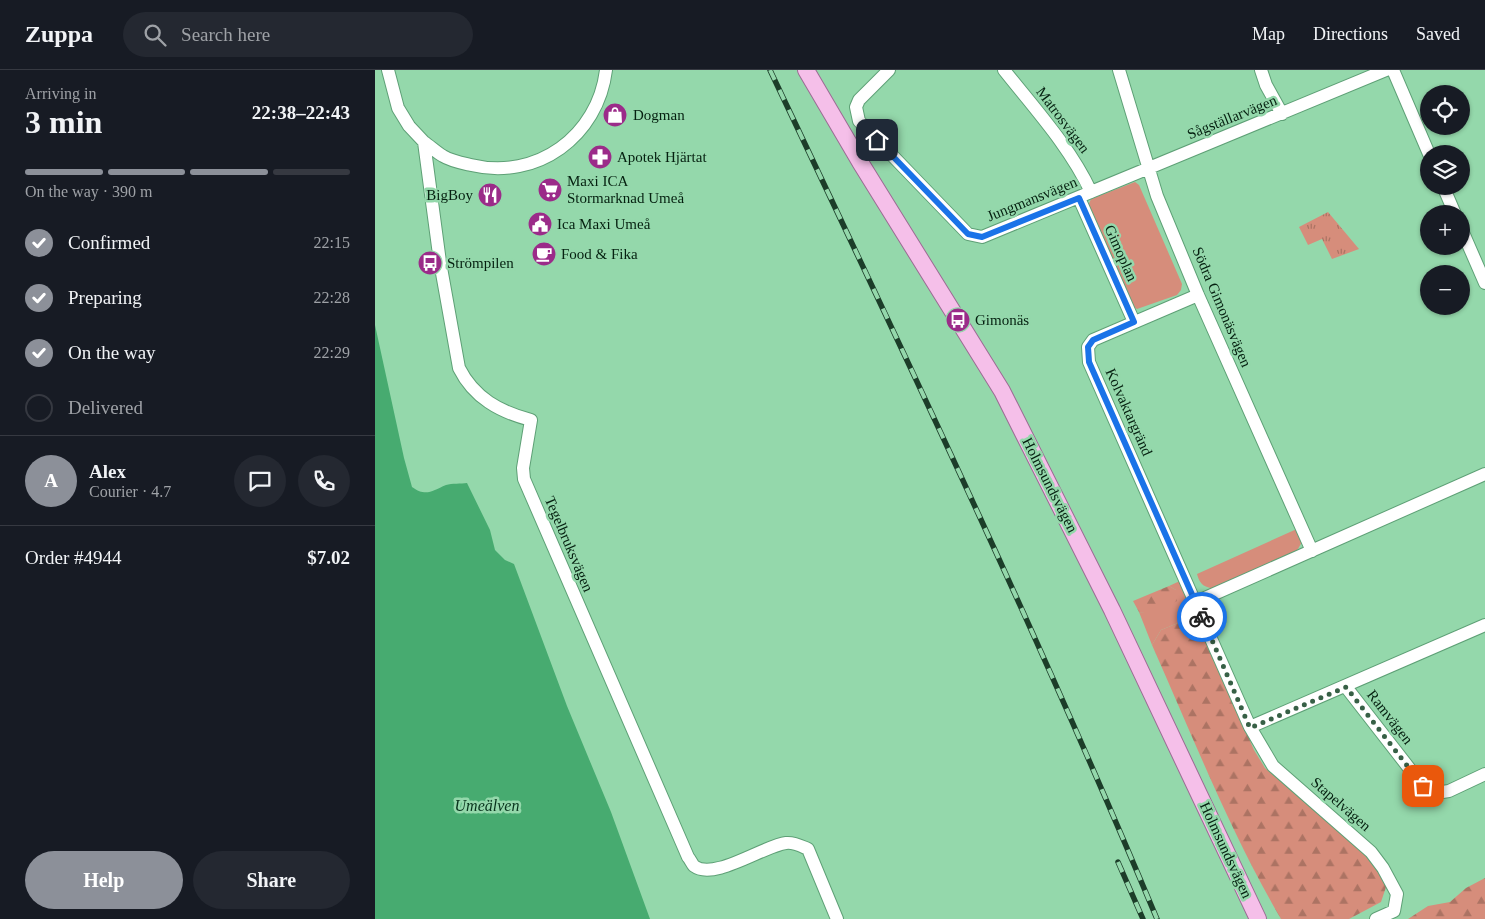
<!DOCTYPE html>
<html lang="en">
<head>
<meta charset="utf-8">
<style>
	body { margin:0; font-family:"Times New Roman",serif; background:#242831; color:#f1f3f6; height:100vh; display:flex; flex-direction:column; font-size:19px; white-space:nowrap }
	* { box-sizing:border-box; margin:0 }
	p { font-size:16px; color:#9ea1a6 }
	.icon { flex:none; width:28px; height:28px; fill:none; stroke:currentColor; stroke-width:2; stroke-linecap:round; stroke-linejoin:round }
	.map { position:relative; flex:1; overflow:hidden }
	.panel { display:flex; flex-direction:column; background:#171b24; width:375px }
	.panel>* { flex:none }
	.fabs { position:absolute; left:1045px; top:15px; display:grid; gap:10px }
	.fabs a { display:grid; place-items:center; width:50px; height:50px; border-radius:50%; background:#171b24; box-shadow:0 1px 4px #0004; font-size:25px }
	.pin { position:absolute; display:grid; place-items:center; width:42px; height:42px; color:#fff; margin:-21px; border-radius:10px; box-shadow:0 2px 8px #0006 }
	.courier { position:absolute; display:grid; place-items:center; width:50px; height:50px; margin:-25px; border:4px solid #1a73e8; border-radius:50%; background:#fff; color:#222; box-shadow:0 1px 6px #0007 }
	.head em { font-style:normal; font-weight:700 }
	.head div { display:flex; flex-direction:column-reverse }
	.head { display:flex; align-items:center; justify-content:space-between; height:85px; padding:0 25px }
	h1 { font-size:32px; font-weight:700; line-height:38px }
	.bar { display:grid; grid-template-columns:repeat(4,1fr); gap:8px 5px; align-content:center; height:60px; padding:0 25px }
	.bar i { height:6px; border-radius:4px; background:#363941 }
	.bar .selected { background:#8c9099 }
	.bar p { grid-column:span 4 }
	.line { display:flex; align-items:center; gap:12px; padding:0 25px; border-top:1px solid #363941 }
	.line div { flex:1 }
	.round { display:grid; place-items:center; flex:none; width:52px; height:52px; border-radius:26px; background:#242831 }
	ol { padding:0 25px; list-style:none }
	li { display:flex; align-items:center; gap:15px; height:55px }
	li p { margin-inline-start:auto }
	li .icon { padding:5px; border-radius:50%; background:#8c9099; color:#fff; stroke-width:4 }
	li:last-child { color:#9ea1a6 }
	li i { width:28px; height:28px; border:2px solid #363941; border-radius:50% }
	.button { display:flex; gap:10px; margin-top:auto; padding:10px 25px }
	.button a { flex:1; height:58px; border-radius:30px; background:#8c9099; color:#fff; font-size:20px; font-weight:700; line-height:58px; text-align:center }
	.button a+a { background:#242831; color:#f1f3f6 }
	header { display:flex; align-items:center; gap:30px; box-sizing:border-box; height:70px; padding:0 25px; background:#171b24; border-bottom:1px solid #363941 }
	header strong { font-size:24px }
	nav { display:flex; gap:28px; margin-inline-start:auto; font-size:18px }
	.search { width:350px; height:45px; background:#242831; display:flex; align-items:center; gap:12px; box-sizing:border-box; padding:0 18px; border-radius:28px; color:#9ea1a6; font-size:19px }
	main { display:flex; flex:1; min-height:0 }
	.map>svg:first-child { display:block }
</style>
</head>
<body>
<header>
<strong>Zuppa</strong>
<div class="search"><svg class="icon" aria-label="search" viewBox="0 0 24 24"><circle cx="10" cy="10" r="6"/><path d="M15 15l6 6"/></svg>Search here</div>
<nav><a>Map</a><a>Directions</a><a>Saved</a></nav>
</header>
<main>
<section class="panel">
<div class="head"><div><h1>3 min</h1><p>Arriving in</p></div><em>22:38–22:43</em></div>
<div class="bar"><i class="selected"></i><i class="selected"></i><i class="selected"></i><i></i><p>On the way · 390 m</p></div>
<ol>
<li><svg class="icon" aria-label="check" viewBox="0 0 24 24"><path d="M5 12l5 5 9-10"/></svg>Confirmed<p>22:15</p></li>
<li><svg class="icon" aria-label="check" viewBox="0 0 24 24"><path d="M5 12l5 5 9-10"/></svg>Preparing<p>22:28</p></li>
<li><svg class="icon" aria-label="check" viewBox="0 0 24 24"><path d="M5 12l5 5 9-10"/></svg>On the way<p>22:29</p></li>
<li><i></i>Delivered</li>
</ol>
<div class="line" style="height:90px"><b class="round" style="background:#8c9099;color:#fff">A</b><div><b>Alex</b><p>Courier · 4.7</p></div><a class="round"><svg class="icon" aria-label="chat" viewBox="0 0 24 24"><path d="M4 5h16v11H9l-5 4z"/></svg></a><a class="round"><svg class="icon" aria-label="phone" viewBox="0 0 24 24"><path d="M5 4h4l2 5-3 2q2 4 5 5l2-3 5 2v4C11 20 4 13 5 4z"/></svg></a></div>
<div class="line" style="height:65px"><div>Order #4944</div><b>$7.02</b></div>
<div class="button"><a>Help</a><a>Share</a></div>
</section>
<div class="map">
<svg width="1110" height="849" viewBox="0 0 1110 849">
	<defs>
		<pattern id="forest-firs" width="22" height="20" patternUnits="userSpaceOnUse" patternTransform="scale(1.25)"><rect width="22" height="20" fill="#d68d7b"/><path d="M5 1l3.5 6h-7zM16 11l3.5 6h-7z" fill="#ac7363"/></pattern>
		<pattern id="park-tufts" width="24" height="20" patternUnits="userSpaceOnUse" patternTransform="scale(1.25)"><rect width="24" height="20" fill="#d68d7b"/><path d="M3 7l-1-3M5 7V3M7 7l1-3M15 17l-1-3M17 17v-4M19 17l1-3" fill="none" stroke="#ac7363"/></pattern>
	</defs>
	<rect width="100%" height="100%" fill="#94d8ab"/>
	<path fill="#d68d7b" d="M760,112L764,115L807,214L806,220L802,225L762,239L755,234L713,136L716,129Z
		M924,458L929,468L923,479L914,488L840,519C829,517 825,515 822,504Z
		M807,510L826,557L803,553L786,560L777,575L764,542L775,543L801,520L794,516Z"/>
	<path fill="url(#forest-firs)" d="M794,516L801,520L802,531L775,544L764,542L758,531Z
		M803,553L826,557L879,680L890,698L987,781L1003,799L1011,817L1006,832L974,849H906C855,762 818,667 777,575L786,560Z
		M1110,808V849H1033L1053,836L1075,832L1091,818Z"/>
	<path fill="url(#park-tufts)" d="M953,142L984,179L957,189L947,169L933,175L924,157Z"/>
	<path fill="#47ab70" d="M0,255L29,388L37,417C51,427 57,421 71,415C77,413 86,414 92,413L115,460L120,480L130,490L139,494L192,636L236,742L275,849H0Z"/>
	<g fill="none" stroke-linecap="round" stroke-linejoin="round">
		<defs>
			<path id="minor" d="M13,0L23,38L34,56L49,72L65,192L84,298C99,328 125,342 156,350L148,398L149,409L313,787C315,789 317,794 319,796C339,811 388,776 411,773C419,772 426,776 433,779L462,849
				M514,0L484,30L481,37L484,51L593,164L607,167L1011,0
				M629,0C660,39 695,77 716,122
				M744,0L782,126L823,225L937,481
				M886,0L891,15L907,44
				M1018,0L1054,84
				M49,72C55,76 61,82 68,86C76,91 87,93 96,95C162,111 223,66 231,0
				M1068,116L1080,144
				M704,128L759,252
				M1086,158L1110,213
				M823,225L718,270L713,277L714,292L875,657L898,696L996,782L1008,798L1022,824L1019,841L1001,849
				M821,532L1110,404
				M971,617L1048,716L1061,723L1074,721L1110,704
				M875,657L1110,555"/>
			<path id="major" d="M431,0L485,92L627,321L737,540L883,849"/>
		</defs>
		<use href="#minor" stroke="#5ea076" stroke-width="14"/>
		<use href="#major" stroke="#9c6b94" stroke-width="18"/>
		<use href="#minor" stroke="#fff" stroke-width="12"/>
		<use href="#major" stroke="#f5bfe9" stroke-width="16"/>
		<defs>
			<path id="rail" d="M395,0C528,281 662,562 782,849
				M743,792L768,849"/>
		</defs>
		<use href="#rail" stroke="#1c3d29" stroke-width="5.5"/>
		<use href="#rail" stroke="#94d8ab" stroke-width="4" stroke-dasharray="11" stroke-linecap="butt"/>
	</g>
	<g fill="none" stroke-linecap="round" stroke-linejoin="round">
		<path stroke="#376046" stroke-width="5" stroke-dasharray="0 9" d="M827,547L875,658L971,617L1048,716"/>
		<path stroke="#1a73e8" stroke-width="6" d="M502,70L593,164L607,167L704,128L759,252L718,270L713,277L714,292L827,547"/>
	</g>
	<defs>
		<symbol id="shop-disc" viewBox="-11 -11 22 22"><circle r="9.5" fill="#9b2b89" stroke="#94d8ab"/><path d="M-5-2.5h2.3a2.7 3.5 0 0 1 5.4 0H5L5.5 6h-11ZM-1.5-2.5h3a1.5 2.3 0 0 0-3 0Z" fill="#fff"/></symbol>
		<symbol id="pharmacy-disc" viewBox="-11 -11 22 22"><circle r="9.5" fill="#9b2b89" stroke="#94d8ab"/><path d="M-2-6h4v4h4v4h-4v4h-4v-4h-4v-4h4Z" fill="#fff"/></symbol>
		<symbol id="supermarket-disc" viewBox="-11 -11 22 22"><circle r="9.5" fill="#9b2b89" stroke="#94d8ab"/><path d="M-6-5.5h2.5l.6 2H6L4.5 2H-2.5L-4.4-4H-6ZM-1.5 3.2a1.3 1.3 0 1 0 .1 0ZM3 3.2a1.3 1.3 0 1 0 .1 0Z" fill="#fff"/></symbol>
		<symbol id="restaurant-disc" viewBox="-11 -11 22 22"><circle r="9.5" fill="#9b2b89" stroke="#94d8ab"/><path d="M-5-6h1v4h1v-4h1v4h1v-4h1v5L-1.5 .5V6h-2V.5L-5-1ZM5-6V6H3V1.5H1.5Q1.5-4 5-6Z" fill="#fff"/></symbol>
		<symbol id="civic-disc" viewBox="-11 -11 22 22"><circle r="9.5" fill="#9b2b89" stroke="#94d8ab"/><path d="M-.6-6.5H3V-4.5H.6V-3L4-1V1h2V6H-6V1h2V-1L-.6-3ZM-1.2 2.5V6h2.4V2.5Z" fill="#fff"/></symbol>
		<symbol id="cafe-disc" viewBox="-11 -11 22 22"><circle r="9.5" fill="#9b2b89" stroke="#94d8ab"/><path d="M-5.5-4.5H6V0H3Q3 3.5 0 3.5H-2.5Q-5.5 3.5-5.5 0ZM3-3.2v2h1.7v-2ZM-6 4.5H4V6H-6Z" fill="#fff"/></symbol>
		<symbol id="bus-disc" viewBox="-11 -11 22 22"><circle r="9.5" fill="#9b2b89" stroke="#94d8ab"/><path d="M-5-6H5V4H4V6H2V4H-2V6H-4V4H-5ZM-3.5-4V0h7V-4ZM-3.5 1.2v1.5H-2V1.2ZM2 1.2v1.5H3.5V1.2Z" fill="#fff"/></symbol>
	</defs>
	<g fill-rule="evenodd">
		<use href="#shop-disc" x="226" y="31" width="28" height="28"/>
		<use href="#pharmacy-disc" x="211" y="73" width="28" height="28"/>
		<use href="#supermarket-disc" x="161" y="106" width="28" height="28"/>
		<use href="#restaurant-disc" x="101" y="111" width="28" height="28"/>
		<use href="#civic-disc" x="151" y="140" width="28" height="28"/>
		<use href="#cafe-disc" x="155" y="170" width="28" height="28"/>
		<use href="#bus-disc" x="41" y="179" width="28" height="28"/>
		<use href="#bus-disc" x="569" y="236" width="28" height="28"/>
	</g>
	<g text-anchor="middle" stroke-width="5" stroke-linejoin="round" paint-order="stroke">
		<g font-size="15" fill="#052010" stroke="#94d8ab" text-anchor="start">
			<text x="258" y="50">Dogman</text>
			<text x="242" y="92">Apotek Hjärtat</text>
			<text x="192" y="116">Maxi ICA<tspan x="192" dy="17">Stormarknad Umeå</tspan></text>
			<text x="98" y="130" text-anchor="end">BigBoy</text>
			<text x="182" y="159">Ica Maxi Umeå</text>
			<text x="186" y="189">Food &amp; Fika</text>
			<text x="72" y="198">Strömpilen</text>
			<text x="600" y="255">Gimonäs</text>
		</g>
		<g font-size="15" fill="#052010" stroke="#94d8ab">
			<text transform="translate(857 47) rotate(-22)" y="5">Sågställarvägen</text>
			<text transform="translate(688 50) rotate(53)" y="5">Matrosvägen</text>
			<text transform="translate(657 129) rotate(-22)" y="5">Jungmansvägen</text>
			<text transform="translate(746 183) rotate(66)" y="5">Gimoplan</text>
			<text transform="translate(847 237) rotate(67)" y="5">Södra Gimonäsvägen</text>
			<text transform="translate(754 342) rotate(66)" y="5">Kolvaktargränd</text>
			<text transform="translate(675 415) rotate(63)" y="5">Holmsundsvägen</text>
			<text transform="translate(194 474) rotate(67)" y="5">Tegelbruksvägen</text>
			<text transform="translate(1015 647) rotate(52)" y="5">Ramvägen</text>
			<text transform="translate(966 734) rotate(41)" y="5">Stapelvägen</text>
			<text transform="translate(851 780) rotate(65)" y="5">Holmsundsvägen</text>
		</g>
		<g font-size="16" font-style="italic" fill="#08331c" stroke="#94d8ab">
			<text x="112" y="741">Umeälven</text>
		</g>
	</g>
</svg>
<div class="fabs">
<a><svg class="icon" aria-label="locate" viewBox="0 0 24 24"><circle cx="12" cy="12" r="6"/><path d="M12 2v4M12 18v4M2 12h4M18 12h4"/></svg></a>
<a><svg class="icon" aria-label="layers" viewBox="0 0 24 24"><path d="M12 4l9 5-9 5-9-5zM3 14l9 5 9-5"/></svg></a>
<a>+</a>
<a>−</a>
</div>
<div class="pin" style="left:1048px;top:716px;background:#ea580c"><svg class="icon" aria-label="bag" viewBox="0 0 24 24"><path d="M5 8h14l-1 12H6zM9 8a3 3 0 0 1 6 0"/></svg></div>
<div class="pin" style="left:502px;top:70px;background:#1f2937"><svg class="icon" aria-label="home" viewBox="0 0 24 24"><path d="M3 11l9-7 9 7M6 9v11h12V9"/></svg></div>
<div class="courier" style="left:827px;top:547px"><svg class="icon" aria-label="bike" viewBox="0 0 24 24"><circle cx="6" cy="16" r="4"/><circle cx="18" cy="16" r="4"/><path d="M6 16l4-8h5l3 8M10 8l3 8H6M13 5h3"/></svg></div>
</div>
</main>
</body>
</html>
